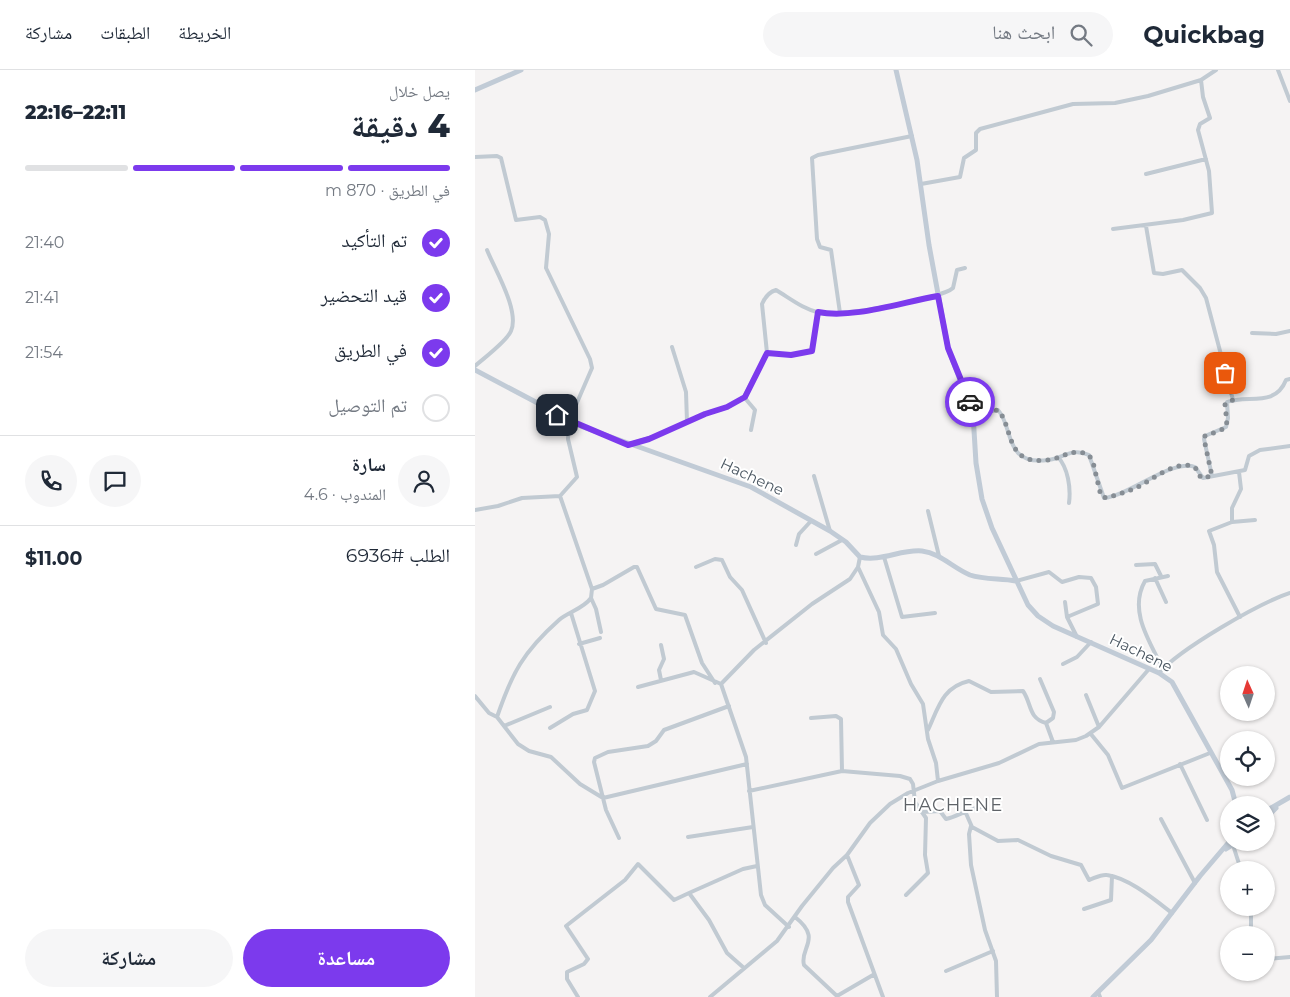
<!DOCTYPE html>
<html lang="ar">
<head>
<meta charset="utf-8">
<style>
	body { margin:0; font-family:Montserrat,"Noto Naskh Arabic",sans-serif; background:#f6f6f7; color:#1f2937; direction:rtl; height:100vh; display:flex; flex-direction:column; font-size:19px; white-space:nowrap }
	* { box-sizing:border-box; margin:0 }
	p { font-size:16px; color:#747a83 }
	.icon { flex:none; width:28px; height:28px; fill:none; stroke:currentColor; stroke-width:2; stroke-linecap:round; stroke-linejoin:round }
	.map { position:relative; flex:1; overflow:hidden; direction:ltr }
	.side { display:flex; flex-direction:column; background:#fff; width:475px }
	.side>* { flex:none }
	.needle { width:32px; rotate:357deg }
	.fabs { position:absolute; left:745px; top:596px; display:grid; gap:10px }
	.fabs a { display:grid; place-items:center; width:55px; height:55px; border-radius:50%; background:#fff; box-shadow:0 1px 4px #0004; font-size:25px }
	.pin { position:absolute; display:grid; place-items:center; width:42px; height:42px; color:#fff; margin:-21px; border-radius:10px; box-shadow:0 2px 8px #0006 }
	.courier { position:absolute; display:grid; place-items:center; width:50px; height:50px; margin:-25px; border:4px solid #7c3aed; border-radius:50%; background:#fff; color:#222; box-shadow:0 1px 6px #0007 }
	.overview em { font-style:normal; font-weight:800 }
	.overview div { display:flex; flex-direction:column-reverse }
	.overview { display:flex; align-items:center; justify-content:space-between; height:85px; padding:0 25px }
	h1 { font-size:32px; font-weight:800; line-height:38px }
	.bar { display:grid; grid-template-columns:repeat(4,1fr); gap:8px 5px; align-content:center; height:60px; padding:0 25px }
	.bar i { height:6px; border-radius:4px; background:#e0e1e3 }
	.bar .on { background:#7c3aed }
	.bar p { grid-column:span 4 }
	.line { display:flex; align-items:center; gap:12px; padding:0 25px; border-top:1px solid #e0e1e3 }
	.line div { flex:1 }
	.round { display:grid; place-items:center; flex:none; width:52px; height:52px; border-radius:26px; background:#f6f6f7 }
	ol { padding:0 25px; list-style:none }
	li { display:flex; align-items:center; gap:15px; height:55px }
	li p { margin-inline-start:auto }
	li .icon { padding:5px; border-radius:50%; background:#7c3aed; color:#fff; stroke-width:4 }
	li:last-child { color:#747a83 }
	li i { width:28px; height:28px; border:2px solid #e0e1e3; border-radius:50% }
	.action { display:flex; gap:10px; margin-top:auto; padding:10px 25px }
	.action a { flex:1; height:58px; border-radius:30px; background:#7c3aed; color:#fff; font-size:20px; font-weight:800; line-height:58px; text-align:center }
	.action a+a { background:#f6f6f7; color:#1f2937 }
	header { display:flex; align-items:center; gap:30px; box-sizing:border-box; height:70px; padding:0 25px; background:#fff; border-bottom:1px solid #e0e1e3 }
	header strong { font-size:24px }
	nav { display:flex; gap:28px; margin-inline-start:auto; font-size:18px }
	.search { width:350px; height:45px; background:#f6f6f7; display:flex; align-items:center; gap:12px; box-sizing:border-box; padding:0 18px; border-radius:28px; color:#747a83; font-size:19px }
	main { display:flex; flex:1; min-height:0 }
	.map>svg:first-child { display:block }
</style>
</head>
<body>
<header>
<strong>Quickbag</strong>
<div class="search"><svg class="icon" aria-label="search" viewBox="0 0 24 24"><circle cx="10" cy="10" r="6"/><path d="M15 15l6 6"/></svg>ابحث هنا</div>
<nav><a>الخريطة</a><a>الطبقات</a><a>مشاركة</a></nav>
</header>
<main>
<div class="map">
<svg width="815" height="927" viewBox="0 0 815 927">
	<rect width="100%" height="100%" fill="#f5f3f3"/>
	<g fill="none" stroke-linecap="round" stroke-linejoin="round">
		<path stroke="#c1cad2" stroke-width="4" d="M803,0L815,31
			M0,87L22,86L26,88L41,150L65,147L70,150L74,164L71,198L115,289L117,298L94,351L93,369L102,407L85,426L117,519L116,528C108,539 93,542 84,550C48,582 37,603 22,647
			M671,104L731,89
			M446,114L485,107L489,88L501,80V63L505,59L598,34L640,33L673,26L726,10L741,0
			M671,156L679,203L688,204L707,200L725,218L731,228L758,330
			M638,159L708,150L737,143L734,101L723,60L725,54L735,48L728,27L726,10
			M365,243L356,180L345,177L342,169L337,88L343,85L437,66
			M777,263L801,264L815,261
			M197,277L211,322L212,352
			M292,283L316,285L337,281L343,242
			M0,296C9,288 32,271 36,261C45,241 20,200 12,180
			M269,327L280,340L276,360
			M498,344L523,340C539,357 528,396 573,390C589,388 597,377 614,385L629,428C654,426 698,388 720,397L728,408L770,400L774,386L785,380L815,376
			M155,374L184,365L230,344L253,337L269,327L292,283L287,234C290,227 294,222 301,220C316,229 328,239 345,243C363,247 466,229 478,218L482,200L490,198
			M583,387C593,398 596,418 594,433
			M339,406L355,461
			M737,406L729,369L730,366L751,357L753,348L752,332C772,324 800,338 811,310L815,309
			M0,440L23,436L47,428L85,426
			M453,441L464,486
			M757,452V438L766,419L764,402
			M321,475L324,464L336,451
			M341,484L367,470
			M409,487L427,547L460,543
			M661,495L680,494L686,506
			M221,497L240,489L247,490L255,507L267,520L291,573
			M383,497L404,542L408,565L421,579L436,614L448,634L453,669L461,693L463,711
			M680,508L691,532
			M541,511L574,502L587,512L604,507L616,508L621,517L623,534L592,547
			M117,519L128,515L159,497H162L181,539L210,545L227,593L240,613
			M116,528L121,539L126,562
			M590,532L592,547L602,567
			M765,547L742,502L739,475L734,461L757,452L780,450
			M104,574L125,568
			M186,575L189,589L184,600L186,610
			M588,594L602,587L616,572
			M688,599C675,572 653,541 670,511L693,506
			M684,603C705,579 784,533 815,523
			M565,609L579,642L578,648L571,653
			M163,617L219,602L246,614
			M611,625L624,657
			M0,626L14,643L22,647L43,674L54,681L76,687L105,714L128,728L272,694
			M336,648L361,646L366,649L367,701
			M29,656L75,637
			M75,658L98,644L112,640L120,621L96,543
			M453,660C463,639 467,617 494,611L516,622L548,621C557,634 553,648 571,653L578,672
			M615,663L633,685L647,718L735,683
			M705,694L732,750
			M274,721L367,701L425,706L435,709L438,714L440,732L451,748L450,785L453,803L431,825
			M490,741L497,757L523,771L543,770L576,786L606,795L614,810C620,808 626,804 632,805C654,808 680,830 697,843
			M448,742L465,741L471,749C483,746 493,739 506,737
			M686,749L720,813
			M496,756L494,764L496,795L510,860L521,891L522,927
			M213,767L278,757
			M144,768L131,740L119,692L120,688L133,682L173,676L181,671L189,660L254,636
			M757,772L766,800
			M372,785L384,815L373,827V832L408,927
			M214,823L268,799L282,796
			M776,838V865
			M609,839L636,830L637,806
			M320,847C348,869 324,878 329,895L363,927
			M314,857L290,835L286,825L271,687L246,614L279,580L337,534L375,509L383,497L385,487
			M791,889L815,887
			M471,901L518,881
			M623,922L625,927
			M362,926L398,905
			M103,927L92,909V902L109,894L113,889L91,856L150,810L163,794L199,830L214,823L234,850L252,883L269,898
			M235,927L302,871L327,836L358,798L372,785L395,753L415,734L433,723L463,711L524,693L564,674L601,670L611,666L624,657L674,599"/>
		<path stroke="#c1cbd6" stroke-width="5" d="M421,0L442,90L454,175L473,278L498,344L501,393L507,429L517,458L553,535L563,546L578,556L684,603L697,612L757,720L761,735
			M0,20L46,0
			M0,300L108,357L276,417L355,461L371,472L385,487C406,492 426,479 447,481C465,483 478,498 495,505C510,510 526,508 541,511
			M791,741L815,727
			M791,748L801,738
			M751,779L762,772
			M618,927L676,870L725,806L754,772"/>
	</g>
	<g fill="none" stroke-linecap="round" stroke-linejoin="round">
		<path stroke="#868d94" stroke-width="5" stroke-dasharray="0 9" d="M495,332L498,344L523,340C539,357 529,396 573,390C589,388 597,377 614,385L618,392L626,426L631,428C641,425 651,422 661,418C677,410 701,389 720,397L726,408L737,406L729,369L730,366C757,356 752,360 750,334L758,330L750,303"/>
		<path stroke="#7c3aed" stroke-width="6" d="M82,345L153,375L174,369L230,344L252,337L270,327L292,283L316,285L337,281L343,242C378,249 427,232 463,226L473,278L495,332"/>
	</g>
	<g text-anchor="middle" stroke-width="4" stroke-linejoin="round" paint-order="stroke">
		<g font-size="15" fill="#4a5661" stroke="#fff">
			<text transform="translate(277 407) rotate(25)" y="5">Hachene</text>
			<text transform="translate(666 583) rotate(26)" y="5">Hachene</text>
		</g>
		<g font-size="18" letter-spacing="1" fill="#5f6368" stroke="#fff">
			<text x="478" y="741">HACHENE</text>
		</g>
	</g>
</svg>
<div class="fabs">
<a><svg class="needle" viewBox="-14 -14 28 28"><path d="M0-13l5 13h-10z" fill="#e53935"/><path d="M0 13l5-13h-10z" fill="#747a83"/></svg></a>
<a><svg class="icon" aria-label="locate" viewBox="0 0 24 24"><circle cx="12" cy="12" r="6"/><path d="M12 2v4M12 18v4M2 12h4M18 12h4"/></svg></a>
<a><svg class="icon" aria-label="layers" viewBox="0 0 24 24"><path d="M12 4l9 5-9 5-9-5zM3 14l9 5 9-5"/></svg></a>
<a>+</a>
<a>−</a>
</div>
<div class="pin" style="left:750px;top:303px;background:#ea580c"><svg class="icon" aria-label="bag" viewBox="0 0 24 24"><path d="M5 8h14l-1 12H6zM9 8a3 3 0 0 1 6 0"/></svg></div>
<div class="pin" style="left:82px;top:345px;background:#1f2937"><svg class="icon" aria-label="home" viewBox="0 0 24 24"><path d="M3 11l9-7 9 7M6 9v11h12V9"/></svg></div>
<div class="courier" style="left:495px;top:332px"><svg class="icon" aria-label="car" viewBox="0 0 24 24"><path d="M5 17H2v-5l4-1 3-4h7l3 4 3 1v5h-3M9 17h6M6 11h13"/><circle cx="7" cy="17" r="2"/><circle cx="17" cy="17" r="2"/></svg></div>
</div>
<section class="side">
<div class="overview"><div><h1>4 دقيقة</h1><p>يصل خلال</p></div><em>22:11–22:16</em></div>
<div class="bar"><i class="on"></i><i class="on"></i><i class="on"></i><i></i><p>في الطريق · 870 m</p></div>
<ol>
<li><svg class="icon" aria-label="check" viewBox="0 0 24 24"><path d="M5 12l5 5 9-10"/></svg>تم التأكيد<p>21:40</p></li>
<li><svg class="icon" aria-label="check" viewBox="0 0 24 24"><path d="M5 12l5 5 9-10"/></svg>قيد التحضير<p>21:41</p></li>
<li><svg class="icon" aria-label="check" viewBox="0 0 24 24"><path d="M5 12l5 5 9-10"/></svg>في الطريق<p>21:54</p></li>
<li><i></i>تم التوصيل</li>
</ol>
<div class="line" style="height:90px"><a class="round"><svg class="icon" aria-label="person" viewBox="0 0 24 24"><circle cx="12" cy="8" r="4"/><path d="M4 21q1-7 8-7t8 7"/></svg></a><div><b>سارة</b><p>المندوب · 4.6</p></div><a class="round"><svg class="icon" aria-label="chat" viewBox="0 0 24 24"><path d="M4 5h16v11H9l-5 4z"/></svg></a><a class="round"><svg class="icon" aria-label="phone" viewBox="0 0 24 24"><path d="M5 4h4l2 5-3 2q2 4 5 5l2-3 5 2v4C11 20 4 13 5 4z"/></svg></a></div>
<div class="line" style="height:65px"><div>الطلب #6936</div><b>$11.00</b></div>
<div class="action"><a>مساعدة</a><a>مشاركة</a></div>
</section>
</main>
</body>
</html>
